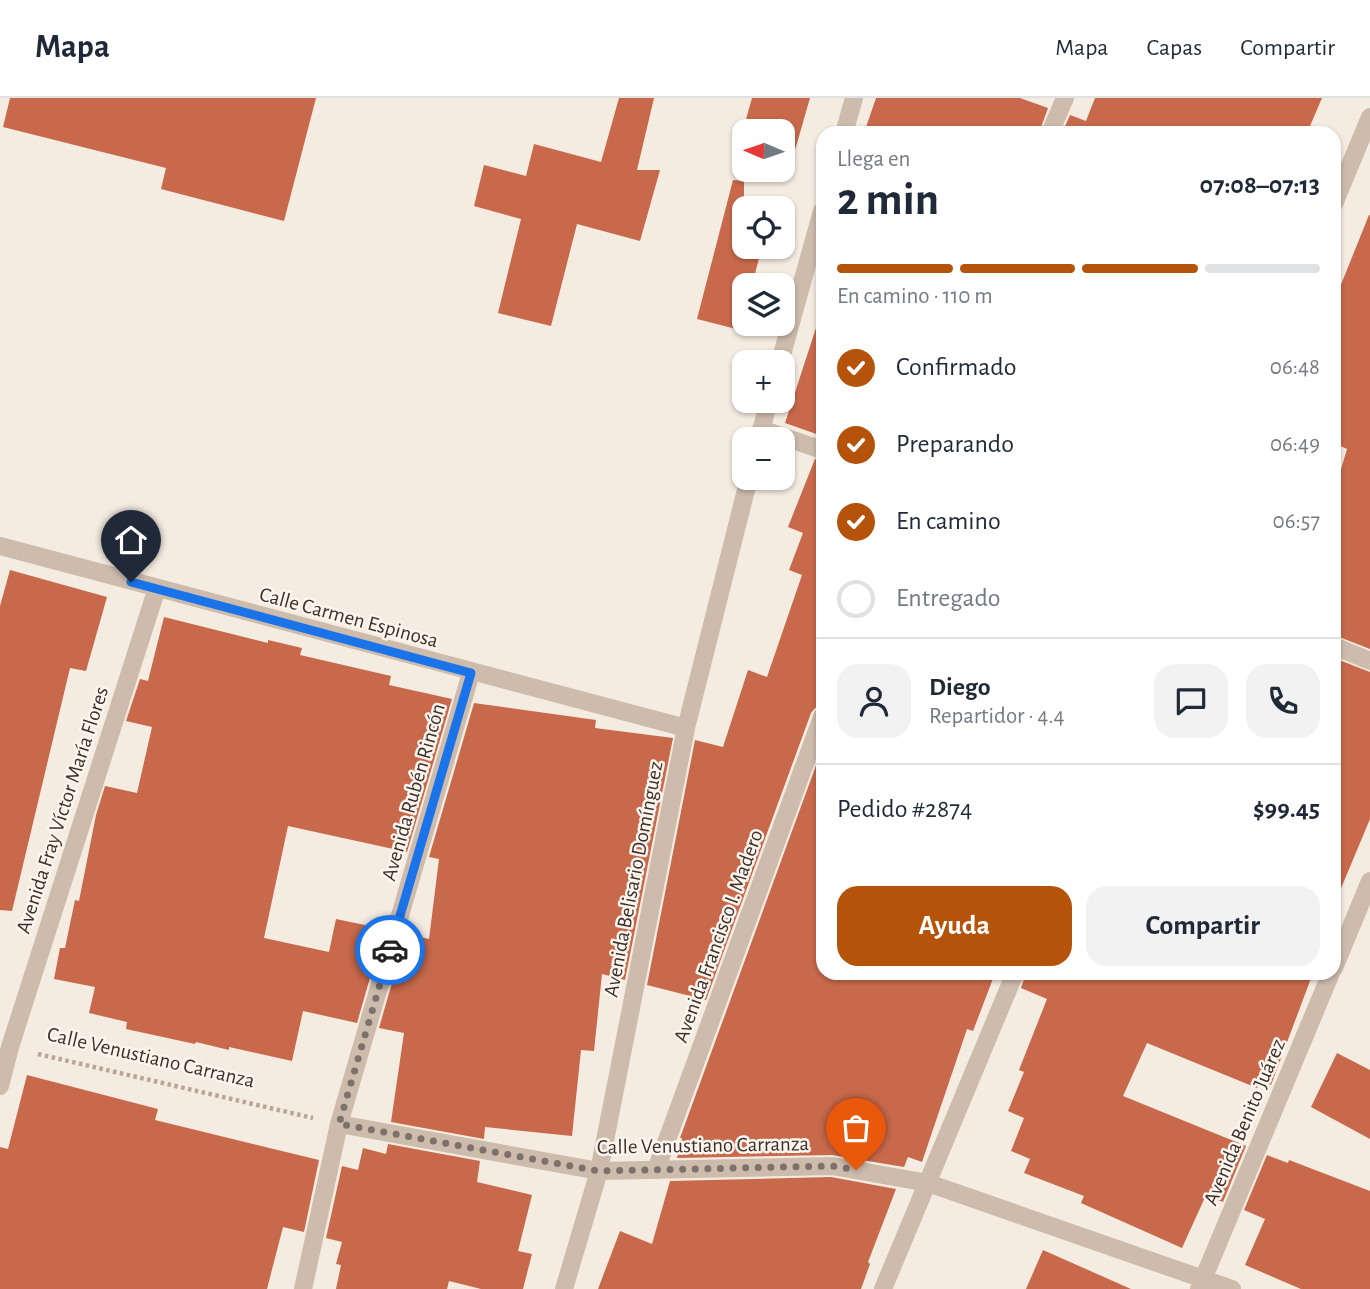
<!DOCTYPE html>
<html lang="es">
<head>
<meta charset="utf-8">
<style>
	body { margin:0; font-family:"Alegreya Sans",sans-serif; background:#f2f2f3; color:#1f2937; height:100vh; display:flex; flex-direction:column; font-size:26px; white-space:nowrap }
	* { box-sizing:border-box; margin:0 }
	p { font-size:23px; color:#747a83 }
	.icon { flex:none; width:38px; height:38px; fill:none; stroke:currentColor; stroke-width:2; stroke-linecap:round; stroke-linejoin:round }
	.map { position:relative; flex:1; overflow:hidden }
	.panel { position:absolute; left:816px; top:28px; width:525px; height:854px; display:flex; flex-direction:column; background:#fff; border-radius:21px; box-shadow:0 2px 5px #0004 }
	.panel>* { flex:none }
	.needle { width:46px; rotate:272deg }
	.tools { position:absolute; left:732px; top:21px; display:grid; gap:14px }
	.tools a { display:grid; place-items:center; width:63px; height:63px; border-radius:14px; background:#fff; box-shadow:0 2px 5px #0004; font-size:35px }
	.pin { position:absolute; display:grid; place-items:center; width:60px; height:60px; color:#fff; margin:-72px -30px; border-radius:50% 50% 50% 0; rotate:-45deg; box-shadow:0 0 7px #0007 }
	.pin .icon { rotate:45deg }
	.courier { position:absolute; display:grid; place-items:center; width:70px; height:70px; margin:-35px; border:5px solid #1a73e8; border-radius:50%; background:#fff; color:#222; box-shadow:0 2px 9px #0007 }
	.head em { font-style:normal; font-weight:700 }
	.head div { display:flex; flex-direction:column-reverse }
	.head { display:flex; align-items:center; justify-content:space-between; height:119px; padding:0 21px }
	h1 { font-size:46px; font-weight:700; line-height:52px }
	.bar { display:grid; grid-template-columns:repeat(4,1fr); gap:10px 7px; align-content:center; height:84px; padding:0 21px }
	.bar i { height:9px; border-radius:5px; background:#e0e1e3 }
	.bar .on { background:#b45309 }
	.bar p { grid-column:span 4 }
	.line { display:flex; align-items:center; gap:18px; padding:0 21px; border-top:2px solid #e0e1e3 }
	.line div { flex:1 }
	.round { display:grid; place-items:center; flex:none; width:74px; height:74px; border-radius:21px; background:#f2f2f3 }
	ol { padding:0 21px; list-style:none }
	li { display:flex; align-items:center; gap:21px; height:77px }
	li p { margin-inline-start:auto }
	li .icon { padding:7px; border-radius:50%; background:#b45309; color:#fff; stroke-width:4 }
	li:last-child { color:#747a83 }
	li i { width:38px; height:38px; border:4px solid #e0e1e3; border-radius:50% }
	.cta { display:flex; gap:14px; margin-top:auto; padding:14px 21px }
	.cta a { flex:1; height:80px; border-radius:21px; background:#b45309; color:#fff; font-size:28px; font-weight:700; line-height:80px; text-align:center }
	.cta a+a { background:#f2f2f3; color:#1f2937 }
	header { display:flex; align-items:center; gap:42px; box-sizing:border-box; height:98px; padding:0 35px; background:#fff; border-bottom:2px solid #e0e1e3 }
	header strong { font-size:33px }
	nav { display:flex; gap:38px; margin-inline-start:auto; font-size:24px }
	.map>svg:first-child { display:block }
</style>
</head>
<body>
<header>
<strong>Mapa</strong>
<nav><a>Mapa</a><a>Capas</a><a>Compartir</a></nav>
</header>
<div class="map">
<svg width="1370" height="1191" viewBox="0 0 1370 1191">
	<rect width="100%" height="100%" fill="#f4ebe1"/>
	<path fill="#c8694b" d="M10,0H316L284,123L161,91L166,70L3,29Z
		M619,0H654L637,72H660L640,143L577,126L551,228L498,215L521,121L474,108L484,67L526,78L534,46L601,64Z
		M752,0H810L787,80L760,72H782V33H744V67L734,64Z
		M876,0H1020L1048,10L1039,35H864Z
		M1095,0H1322L1307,35H1062L1070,17L1086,23Z
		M733,82L744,83V149H762L752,187H744V233L697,221Z
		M1369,117H1370V551L1334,537V395L1347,351L1334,345V204Z
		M816,230L822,231V338L785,325Z
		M815,361L822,363V608L815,610L811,615L706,902L647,887L695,642L723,649L748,572L767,579L802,477L789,472L803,435L788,429Z
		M10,472L107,499L86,573L70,570L12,813L0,812V508Z
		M164,519L268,545V542L302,550L300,557L391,578L389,587L452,601L407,754L288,728L264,840L329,854L336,821L384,831L357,925L303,913L292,963L229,949V952L196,944L195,946L126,931L127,924L89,915L95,889L54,881L60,850H65L75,802L79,803L96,717L105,688L137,695L152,629L126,623L140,581L148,583Z
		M1334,560L1370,574V721L1334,807Z
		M474,605L596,622L595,630L673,640L625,882L602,876L594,953L581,952L572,1038L485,1029L484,1041L391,1024L404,935L379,930L406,836L429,841L439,761L429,759Z
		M822,651V875H1003L1000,881L994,878L973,933L967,931L922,1064L908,1059L904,1069L832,1057L677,1060L682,1040H680Z
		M1026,875H1313L1271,987L1261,982L1257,990L1147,945L1123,998L1246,1048L1223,1104L1206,1097L1182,1150L1081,1105L1084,1098L1024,1075L1030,1061L1011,1053L1024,1020L1008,1013L1024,974L1019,972L1047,901L1021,890Z
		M1337,955L1370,972V1041L1311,1009Z
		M27,977L158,1011L155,1022L319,1062L304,1134L283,1129L267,1191H0V1049L8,1051Z
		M388,1046L480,1063L477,1084L532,1097L518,1153L532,1156L523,1191H481L449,1183L447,1191H336L341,1167L336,1166L342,1144L326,1140L342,1068L358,1072L363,1050L386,1056Z
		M1267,1057L1288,1065L1289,1062L1370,1093V1191H1301L1245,1167L1265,1121L1244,1112Z
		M831,1079L896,1091L868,1164L870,1166L861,1191H598L620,1133L652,1146L670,1083Z
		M1043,1152L1131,1191H1026Z"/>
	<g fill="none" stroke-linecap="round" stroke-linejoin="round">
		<path stroke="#b9a596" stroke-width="4.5" stroke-dasharray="3.5 3.5" stroke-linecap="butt" d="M38,956L313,1020"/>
		<path stroke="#cdbbac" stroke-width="18" d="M844,35L854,0
			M1050,35L1065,0
			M1334,106L1370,19
			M780,264L822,113
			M761,331L822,352
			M759,340L769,303
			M0,448L686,630
			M1334,548L1370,563
			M1334,870L1370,783
			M0,988L10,949L157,490
			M339,1026L599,1073L832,1068L928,1085L1232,1191
			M656,1072L822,619
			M303,1191L339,1026L471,575
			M564,1191L599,1073L686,630L749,380
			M883,1191L1015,875
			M1199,1191L1331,875"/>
	</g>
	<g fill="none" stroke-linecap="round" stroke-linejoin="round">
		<path stroke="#7c716b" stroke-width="7" stroke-dasharray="0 12.6" d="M390,852L339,1026L599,1073L832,1068L856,1072"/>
		<path stroke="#1a73e8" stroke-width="9" d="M131,484L471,575L390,852"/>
	</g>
	<g text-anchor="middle" stroke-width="5" stroke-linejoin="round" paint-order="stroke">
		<g font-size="21" fill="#3b302b" stroke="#fbf5ee">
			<text transform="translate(349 519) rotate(15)" y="7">Calle Carmen Espinosa</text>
			<text transform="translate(413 694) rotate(-74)" y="7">Avenida Rubén Rincón</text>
			<text transform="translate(62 712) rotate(-72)" y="7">Avenida Fray Víctor María Flores</text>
			<text transform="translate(633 781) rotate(-79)" y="7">Avenida Belisario Domínguez</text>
			<text transform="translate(718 838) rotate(-70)" y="7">Avenida Francisco I. Madero</text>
			<text transform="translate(151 959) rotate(13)" y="7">Calle Venustiano Carranza</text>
			<text transform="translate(1244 1024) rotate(-67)" y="7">Avenida Benito Juárez</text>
			<text transform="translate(703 1047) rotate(-1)" y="7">Calle Venustiano Carranza</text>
		</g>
	</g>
</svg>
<div class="tools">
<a><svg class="needle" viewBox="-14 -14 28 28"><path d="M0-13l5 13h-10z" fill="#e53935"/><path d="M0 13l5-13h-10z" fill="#747a83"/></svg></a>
<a><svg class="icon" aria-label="locate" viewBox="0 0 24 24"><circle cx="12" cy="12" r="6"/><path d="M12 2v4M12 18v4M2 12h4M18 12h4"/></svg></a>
<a><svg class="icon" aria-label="layers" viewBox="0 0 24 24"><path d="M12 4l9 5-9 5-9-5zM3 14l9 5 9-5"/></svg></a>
<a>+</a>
<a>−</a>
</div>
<div class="pin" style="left:856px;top:1072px;background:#ea580c"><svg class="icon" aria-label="bag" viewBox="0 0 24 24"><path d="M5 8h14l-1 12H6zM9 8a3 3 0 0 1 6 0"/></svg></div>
<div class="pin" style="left:131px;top:484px;background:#1f2937"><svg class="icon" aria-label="home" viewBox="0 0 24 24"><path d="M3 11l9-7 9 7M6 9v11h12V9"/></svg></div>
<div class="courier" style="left:390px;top:852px"><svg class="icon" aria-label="car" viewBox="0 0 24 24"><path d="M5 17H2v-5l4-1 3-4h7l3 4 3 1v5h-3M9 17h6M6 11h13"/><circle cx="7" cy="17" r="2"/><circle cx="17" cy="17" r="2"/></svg></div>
<section class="panel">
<div class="head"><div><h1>2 min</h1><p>Llega en</p></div><em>07:08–07:13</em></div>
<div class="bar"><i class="on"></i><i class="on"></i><i class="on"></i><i></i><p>En camino · 110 m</p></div>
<ol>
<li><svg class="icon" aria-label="check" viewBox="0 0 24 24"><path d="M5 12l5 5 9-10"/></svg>Confirmado<p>06:48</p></li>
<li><svg class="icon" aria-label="check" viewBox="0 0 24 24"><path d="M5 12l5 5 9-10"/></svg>Preparando<p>06:49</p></li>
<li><svg class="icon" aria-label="check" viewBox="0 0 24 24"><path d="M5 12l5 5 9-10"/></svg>En camino<p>06:57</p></li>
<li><i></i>Entregado</li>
</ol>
<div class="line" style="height:126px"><a class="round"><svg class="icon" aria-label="person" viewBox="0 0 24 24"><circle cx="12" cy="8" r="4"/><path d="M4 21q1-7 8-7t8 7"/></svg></a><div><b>Diego</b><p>Repartidor · 4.4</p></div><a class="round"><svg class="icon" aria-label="chat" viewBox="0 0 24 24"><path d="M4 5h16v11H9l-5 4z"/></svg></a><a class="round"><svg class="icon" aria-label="phone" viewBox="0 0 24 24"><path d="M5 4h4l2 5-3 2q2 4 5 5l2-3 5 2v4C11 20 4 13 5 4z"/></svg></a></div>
<div class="line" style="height:91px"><div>Pedido #2874</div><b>$99.45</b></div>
<div class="cta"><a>Ayuda</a><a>Compartir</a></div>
</section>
</div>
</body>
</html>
